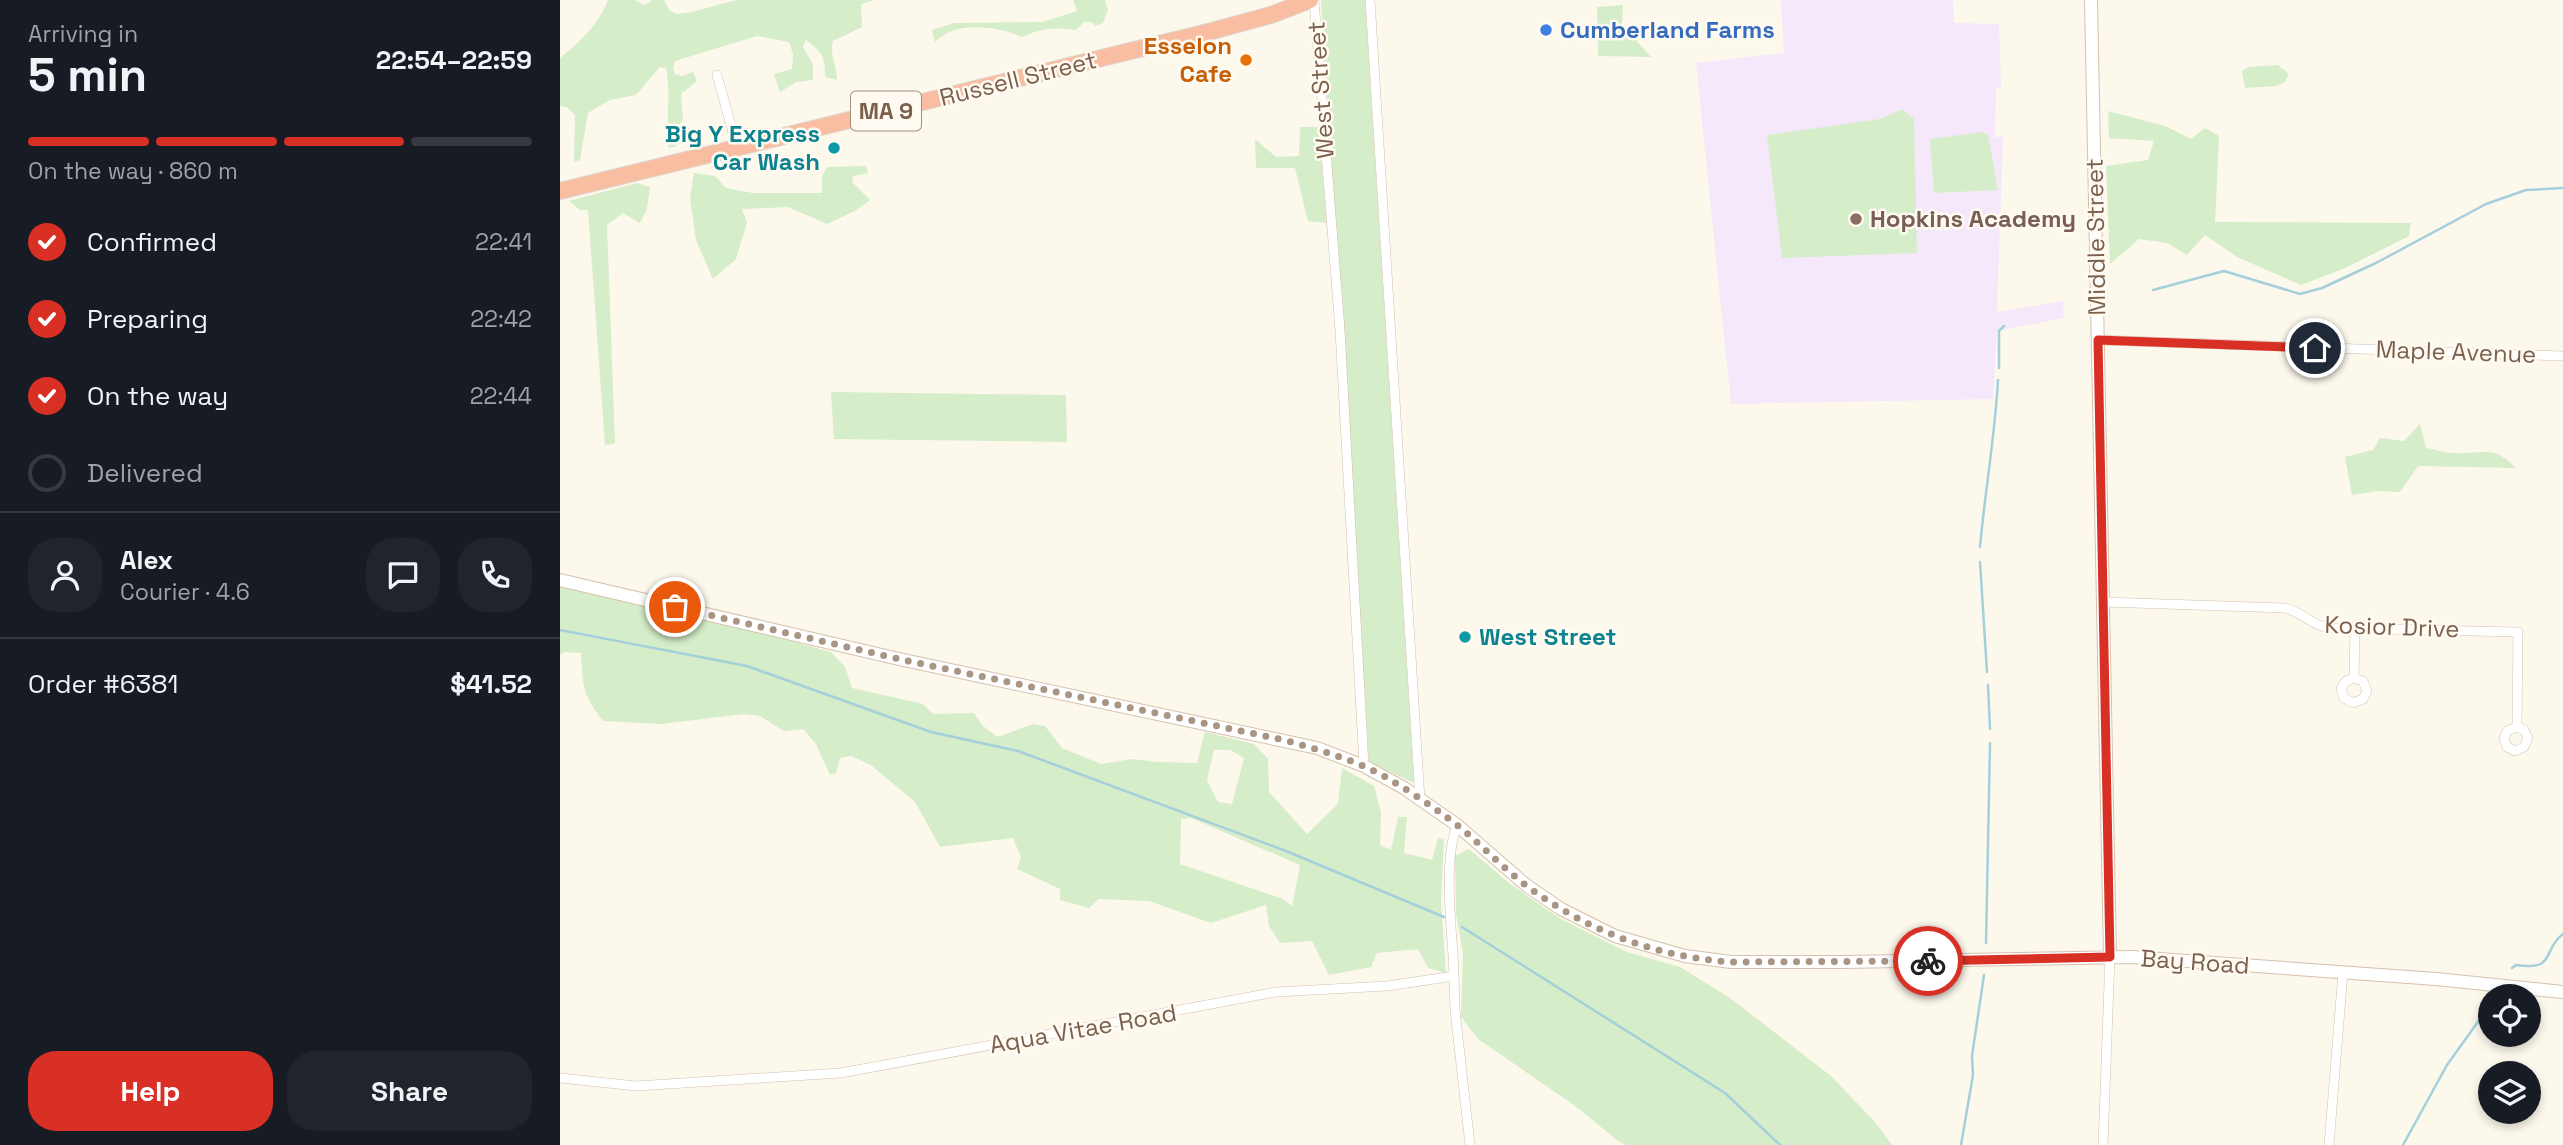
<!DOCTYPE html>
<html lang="en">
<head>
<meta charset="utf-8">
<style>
	body { margin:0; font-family:"Space Grotesk",sans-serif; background:#20242c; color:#f1f3f6; height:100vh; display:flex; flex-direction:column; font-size:26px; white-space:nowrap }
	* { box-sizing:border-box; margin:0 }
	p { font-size:23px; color:#9ea1a6 }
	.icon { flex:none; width:38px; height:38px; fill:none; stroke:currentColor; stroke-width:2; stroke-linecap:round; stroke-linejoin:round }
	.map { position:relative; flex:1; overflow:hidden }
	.details { display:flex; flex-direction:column; background:#171b24; width:560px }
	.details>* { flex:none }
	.buttons { position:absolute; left:1918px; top:984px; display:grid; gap:14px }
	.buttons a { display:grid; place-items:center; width:63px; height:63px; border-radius:50%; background:#171b24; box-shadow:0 4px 10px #0003; font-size:35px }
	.pin { position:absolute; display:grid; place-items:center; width:60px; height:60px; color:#fff; margin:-30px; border:4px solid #fff; border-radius:50%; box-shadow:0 2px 7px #0007 }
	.courier { position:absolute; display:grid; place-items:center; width:70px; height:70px; margin:-35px; border:5px solid #d93025; border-radius:50%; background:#fff; color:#222; box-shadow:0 2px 9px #0007 }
	.overview em { font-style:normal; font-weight:700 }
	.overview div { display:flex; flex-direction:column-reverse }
	.overview { display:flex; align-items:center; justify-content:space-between; height:119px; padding:0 28px }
	h1 { font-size:46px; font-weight:700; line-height:52px }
	.bar { display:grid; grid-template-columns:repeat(4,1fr); gap:10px 7px; align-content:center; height:84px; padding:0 28px }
	.bar i { height:9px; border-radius:5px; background:#363941 }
	.bar .selected { background:#d93025 }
	.bar p { grid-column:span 4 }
	.line { display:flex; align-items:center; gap:18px; padding:0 28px; border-top:2px solid #363941 }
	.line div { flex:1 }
	.round { display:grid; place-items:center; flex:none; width:74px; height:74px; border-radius:28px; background:#20242c }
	ol { padding:0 28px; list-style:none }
	li { display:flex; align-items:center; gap:21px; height:77px }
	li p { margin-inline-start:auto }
	li .icon { padding:7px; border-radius:50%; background:#d93025; color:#fff; stroke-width:4 }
	li:last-child { color:#9ea1a6 }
	li i { width:38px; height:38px; border:4px solid #363941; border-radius:50% }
	.primary-button { display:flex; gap:14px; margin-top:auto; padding:14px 28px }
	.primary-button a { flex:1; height:80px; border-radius:28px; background:#d93025; color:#fff; font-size:28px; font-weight:700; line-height:80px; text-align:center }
	.primary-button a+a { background:#20242c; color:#f1f3f6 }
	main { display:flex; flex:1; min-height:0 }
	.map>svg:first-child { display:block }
</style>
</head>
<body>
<main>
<section class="details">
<div class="overview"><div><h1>5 min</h1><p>Arriving in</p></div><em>22:54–22:59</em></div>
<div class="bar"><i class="selected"></i><i class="selected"></i><i class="selected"></i><i></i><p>On the way · 860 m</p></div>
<ol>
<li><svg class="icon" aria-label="check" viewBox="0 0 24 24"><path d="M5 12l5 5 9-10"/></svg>Confirmed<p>22:41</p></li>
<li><svg class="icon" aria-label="check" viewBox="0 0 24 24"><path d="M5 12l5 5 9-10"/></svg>Preparing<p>22:42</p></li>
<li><svg class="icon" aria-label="check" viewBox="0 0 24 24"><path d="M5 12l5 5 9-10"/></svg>On the way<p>22:44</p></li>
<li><i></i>Delivered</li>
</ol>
<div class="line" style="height:126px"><a class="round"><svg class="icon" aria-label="person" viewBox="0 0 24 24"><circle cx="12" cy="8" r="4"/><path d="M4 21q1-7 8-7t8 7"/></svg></a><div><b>Alex</b><p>Courier · 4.6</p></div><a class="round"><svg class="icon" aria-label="chat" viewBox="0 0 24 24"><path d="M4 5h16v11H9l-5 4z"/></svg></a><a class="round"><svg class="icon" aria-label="phone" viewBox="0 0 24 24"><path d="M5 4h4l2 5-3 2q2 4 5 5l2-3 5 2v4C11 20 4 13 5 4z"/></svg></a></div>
<div class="line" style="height:91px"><div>Order #6381</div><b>$41.52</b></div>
<div class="primary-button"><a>Help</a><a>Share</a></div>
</section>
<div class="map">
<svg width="2003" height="1145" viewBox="0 0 2003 1145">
	<rect width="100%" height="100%" fill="#fdf8ec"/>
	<path fill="#f5e8fa" d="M1221,0H1393L1394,23L1439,24L1441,87L1436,88L1435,137H1443L1437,312L1503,301L1504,318L1437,331L1433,399L1171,404L1136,63L1224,53Z"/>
	<path fill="#d5edc8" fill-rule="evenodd" d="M48,0H74L85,5L92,0H104L110,11L117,14L132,12L176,0H314L301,4L302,27L273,41C269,54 277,66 277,80L265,77C265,56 263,53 246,40L243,47L253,64V80L236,82L220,92L214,74L232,69L233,54L229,42L197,36L115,61L113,67L115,74L122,76L133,72L137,81L121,94L123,120L113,131L117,146L108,148C106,122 111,94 106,68L100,67L76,95L50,100L28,113L20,160L14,162L15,115L7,107L0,106V58C19,43 39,24 48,0Z
		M513,0H545L548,10L543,23L536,26L531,22H524L516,30C495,27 481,28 462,37C443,28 409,23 389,32C384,34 379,39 375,42L372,30L394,23L483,22L517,11Z
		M761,0H805L854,783L809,762Z
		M1063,5L1062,25L1091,57L1038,56L1037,7Z
		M1718,65L1729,74L1725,82L1716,86L1685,88L1682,71L1689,67Z
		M1342,109L1354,119L1357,253L1222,258L1207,135L1320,119Z
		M1548,111L1605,126L1631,139L1645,128L1659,136L1655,222L1851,223L1849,236L1783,269L1741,285L1677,257L1645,235L1627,255L1607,243L1579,239L1550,264L1546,166L1588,160L1594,141L1549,138Z
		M740,127H758L767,223L748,221L735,168H696L695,139L716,157L739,156Z
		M1423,132L1428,135L1438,190L1374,193L1370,139Z
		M306,166L308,173L293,176L292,182L310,200L295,211L267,224L228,207L182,209L187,223L176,259L153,279L136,240L130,198L134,173L155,176L166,188L193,193H262V176L267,167Z
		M77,183L90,187L87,209L80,223L63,213L47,225L55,443L45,445L28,210H20L9,201Z
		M271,392L506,395L507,442L274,439Z
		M1860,424L1866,448C1875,449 1885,453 1894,453C1923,455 1931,443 1956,468L1858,466L1840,492L1817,491L1792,495L1785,457L1813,450L1820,438L1844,441Z
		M0,586L184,628L271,652L285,667L292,688L363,704L373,714L414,713L422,725L437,737L473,724L485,726L502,748L541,764L572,759L598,762L637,763L645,732L694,744L708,759L709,792L747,834L778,804L782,768L814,786L821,812L820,845L831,850L838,817H847L844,853L872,860L878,838L884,839L881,902L886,973L868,968L858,949L817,953L811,967L769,975L752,941L720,943L709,926L706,905L651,923L589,901L539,899L529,908L500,900V889L457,869L461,857L453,838L380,847L355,802L311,765L291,756L280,758L276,773L270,775L256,744L243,729L224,731L200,716L184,714L101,724L43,721C22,694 23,686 21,653L5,652L0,655ZM654,750H670L684,758L672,804L658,802L647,780ZM631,818L740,865L732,906L723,899L620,864L621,819Z
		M909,849L949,883L1001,919L1067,952L1120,967L1170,998L1271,1076L1315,1122L1332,1145H1066L1058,1141L1014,1105L918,1039L901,1017L903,954L896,914L895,856Z"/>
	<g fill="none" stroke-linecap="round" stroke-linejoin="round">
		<path stroke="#a4cfdb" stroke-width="2.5" d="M1593,290L1664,271L1740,294L1762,288L1816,263L1926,204L1966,190L2003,188
			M1439,368V331L1444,326
			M1420,547C1425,491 1435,436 1438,380
			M1420,562L1427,672
			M0,630L187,666L371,732L458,751L726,851L884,917
			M1428,685L1430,729
			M902,927L1165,1093L1220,1145
			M1426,943L1430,743
			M1952,968L1956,965C1997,971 1981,951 2003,934
			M1401,1145L1413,1075L1412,1056L1424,975
			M1843,1145L1887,1065L1930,1005"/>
		<defs>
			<path id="street" d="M754,0L780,330L804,766
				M810,0L860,800
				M157,75L177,147
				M1538,340L2003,356
				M1543,602L1725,608C1742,612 1752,626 1771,628L1958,632L1957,727L1947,731L1944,739L1947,747L1955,751L1964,747L1968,738L1964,730L1957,727
				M1794,678L1803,681L1807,691L1803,699L1793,703L1784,698L1781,689L1786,681L1794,678L1795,628
				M894,976L895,1010L910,1145
				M0,1078L76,1086L281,1073L716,992L827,986L894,976C893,933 882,865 897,825
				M1543,1145L1550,957
				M1769,1145L1783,972"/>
			<path id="secondary" d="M1531,0L1550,957
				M0,580L339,659L757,748L804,766L844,788L897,825L966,885L1001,909L1055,936L1125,956L1171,962H1283L1572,957L1876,979L2003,992"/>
			<path id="highway" d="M0,191L652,31L711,15L750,0"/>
		</defs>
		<use href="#street" stroke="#d1c0af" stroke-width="10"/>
		<use href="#secondary" stroke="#d5c1ad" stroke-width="14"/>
		<use href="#highway" stroke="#ddd6d0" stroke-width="18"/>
		<use href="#street" stroke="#fff" stroke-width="9"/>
		<use href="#secondary" stroke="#fff" stroke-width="12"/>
		<use href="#highway" stroke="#f9bea1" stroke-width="16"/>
	</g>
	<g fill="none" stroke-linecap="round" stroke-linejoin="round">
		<path stroke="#a89584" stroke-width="7" stroke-dasharray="0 12.6" d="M115,607L339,659L724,740C760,750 796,760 829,779C856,795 884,814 908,834C928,852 947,871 968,887C1028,931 1097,957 1171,962L1368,961"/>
		<path stroke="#d93025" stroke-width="9" d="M1368,961L1550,957L1538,340L1755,348"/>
	</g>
	<circle fill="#3f7fe0" stroke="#fffbf3" stroke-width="2.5" cx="986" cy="30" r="7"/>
	<circle fill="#e8710a" stroke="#fffbf3" stroke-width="2.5" cx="686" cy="60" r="7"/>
	<g fill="#0f9aa8" stroke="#fffbf3" stroke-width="2.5">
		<circle cx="274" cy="148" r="7"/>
		<circle cx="905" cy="637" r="7"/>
	</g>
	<circle fill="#8d6e63" stroke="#fffbf3" stroke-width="2.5" cx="1296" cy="219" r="7"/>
	<g text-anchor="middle" stroke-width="5" stroke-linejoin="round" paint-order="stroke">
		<rect fill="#fffbf3" stroke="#a38e7e" stroke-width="2" x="291" y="91.5" width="70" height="39" rx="5"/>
		<g font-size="23" font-weight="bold" fill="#7b604c">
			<text x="326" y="119">MA 9</text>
		</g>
		<g font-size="24" font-weight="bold" fill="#366cbe" stroke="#fffbf3" text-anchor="start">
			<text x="1000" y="38">Cumberland Farms</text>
		</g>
		<g font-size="24" font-weight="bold" fill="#c56008" stroke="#fffbf3" text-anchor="end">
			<text x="672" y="54">Esselon<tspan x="672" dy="28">Cafe</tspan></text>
		</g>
		<g font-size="24" fill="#7b604c" stroke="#fffbf3">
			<text transform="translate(458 79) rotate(-14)" y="8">Russell Street</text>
			<text transform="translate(761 90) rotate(-94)" y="8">West Street</text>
			<text transform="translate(1536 237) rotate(-91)" y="8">Middle Street</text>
			<text transform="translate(1896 352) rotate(2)" y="8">Maple Avenue</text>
			<text transform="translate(1832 627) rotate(2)" y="8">Kosior Drive</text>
			<text transform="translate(1635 962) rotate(4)" y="8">Bay Road</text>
			<text transform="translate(523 1029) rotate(-10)" y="8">Aqua Vitae Road</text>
		</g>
		<g font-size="24" font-weight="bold" fill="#0d838f" stroke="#fffbf3" text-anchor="end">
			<text x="260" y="142">Big Y Express<tspan x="260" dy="28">Car Wash</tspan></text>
			<text x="919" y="645" text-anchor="start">West Street</text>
		</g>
		<g font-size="24" font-weight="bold" fill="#785e54" stroke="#fffbf3" text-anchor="start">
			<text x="1310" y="227">Hopkins Academy</text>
		</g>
	</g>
</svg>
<div class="buttons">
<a><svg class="icon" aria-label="locate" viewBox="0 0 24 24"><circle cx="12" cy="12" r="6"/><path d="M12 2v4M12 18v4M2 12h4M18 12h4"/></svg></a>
<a><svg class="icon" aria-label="layers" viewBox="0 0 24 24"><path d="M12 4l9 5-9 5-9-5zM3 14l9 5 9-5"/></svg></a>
</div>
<div class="pin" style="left:115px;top:607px;background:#ea580c"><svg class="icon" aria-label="bag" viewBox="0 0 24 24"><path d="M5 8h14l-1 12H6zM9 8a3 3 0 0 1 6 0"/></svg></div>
<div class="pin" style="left:1755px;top:348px;background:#1f2937"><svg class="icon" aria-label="home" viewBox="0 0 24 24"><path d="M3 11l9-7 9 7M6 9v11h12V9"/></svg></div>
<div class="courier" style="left:1368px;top:961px"><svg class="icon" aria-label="bike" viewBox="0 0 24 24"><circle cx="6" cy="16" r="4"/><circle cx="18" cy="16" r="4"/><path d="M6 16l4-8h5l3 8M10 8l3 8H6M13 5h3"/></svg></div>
</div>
</main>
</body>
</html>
